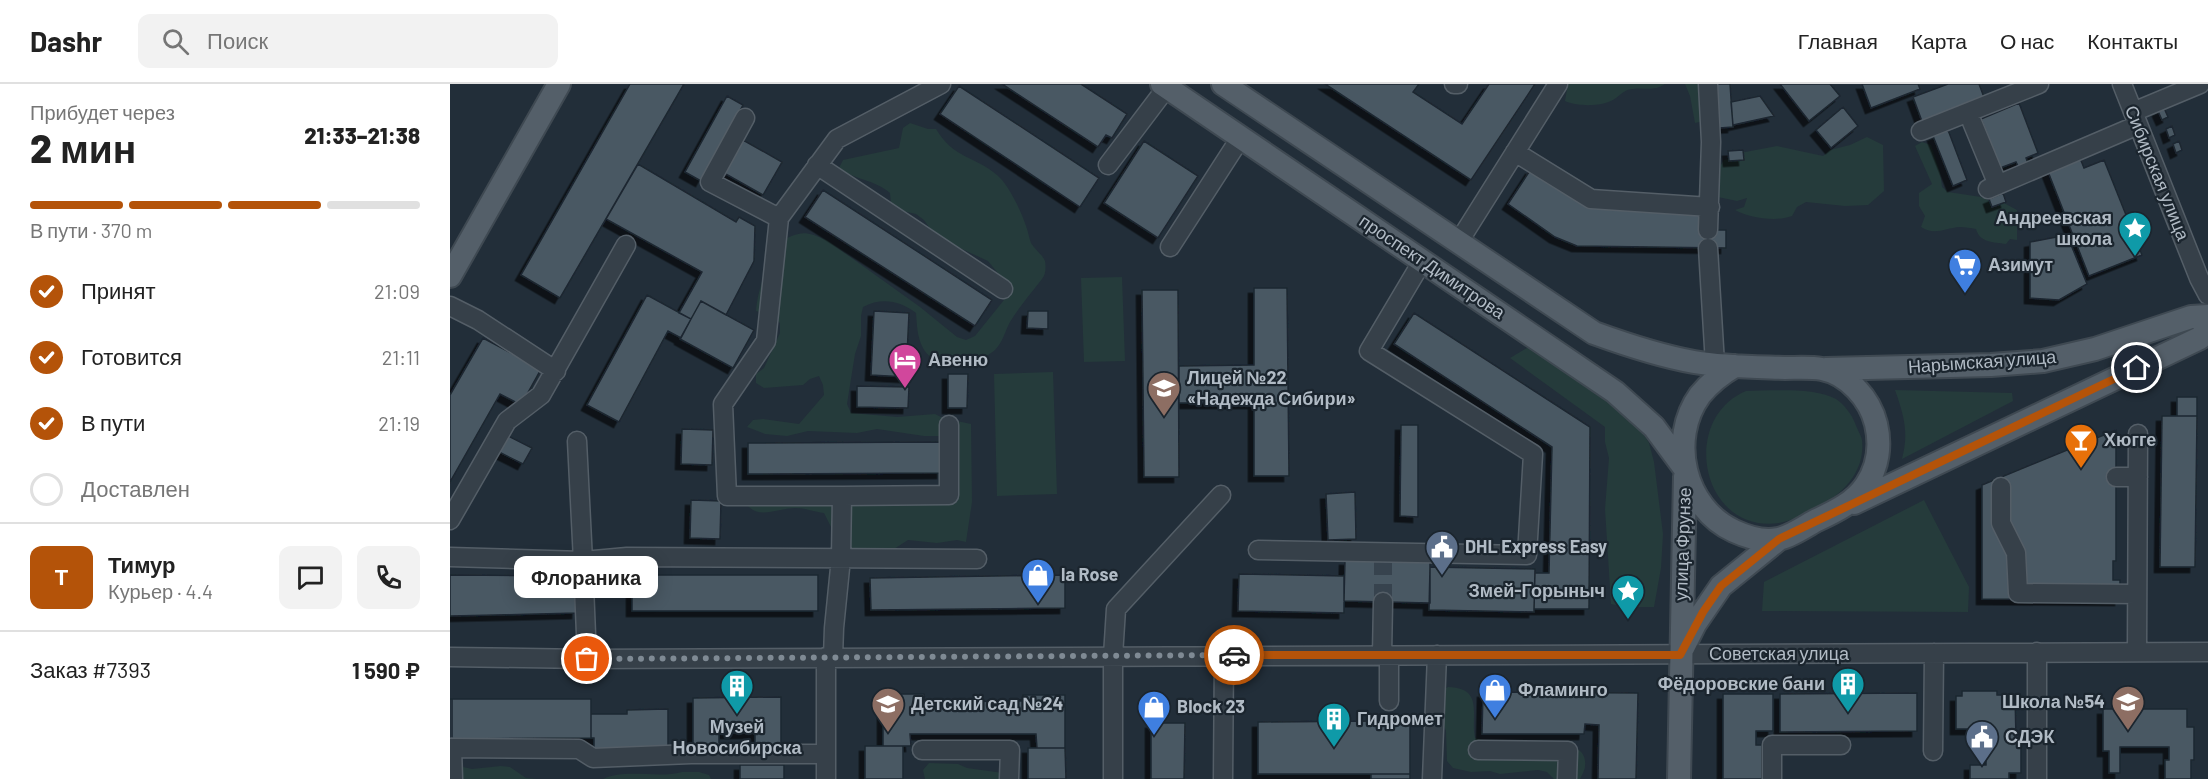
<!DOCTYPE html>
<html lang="ru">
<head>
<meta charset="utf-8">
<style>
	body { margin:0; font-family:Barlow,sans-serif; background:#f2f2f2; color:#222; height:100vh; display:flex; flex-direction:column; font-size:22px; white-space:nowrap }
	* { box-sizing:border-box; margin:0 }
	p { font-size:20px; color:#767676 }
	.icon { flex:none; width:33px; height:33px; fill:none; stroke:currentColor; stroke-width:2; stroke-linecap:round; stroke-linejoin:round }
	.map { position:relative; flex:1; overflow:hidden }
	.side { display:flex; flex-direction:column; background:#fff; width:450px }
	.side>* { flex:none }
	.pin { position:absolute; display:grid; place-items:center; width:51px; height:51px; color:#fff; margin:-26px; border:3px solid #fff; border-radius:50%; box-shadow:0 2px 6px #0007 }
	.courier { position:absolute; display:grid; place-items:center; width:60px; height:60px; margin:-30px; border:4px solid #b45309; border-radius:50%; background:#fff; color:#222; box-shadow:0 2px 8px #0007 }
	.bubble { position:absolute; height:42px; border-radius:12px; background:#fff; box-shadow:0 3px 15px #0003; font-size:20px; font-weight:800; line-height:42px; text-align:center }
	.overview em { font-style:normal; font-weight:800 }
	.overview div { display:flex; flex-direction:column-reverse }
	.overview { display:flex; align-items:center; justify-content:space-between; height:102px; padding:0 30px }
	h1 { font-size:39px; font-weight:800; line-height:45px }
	.bar { display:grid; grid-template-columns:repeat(4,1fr); gap:9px 6px; align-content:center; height:72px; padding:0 30px }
	.bar i { height:8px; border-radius:4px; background:#e0e0e0 }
	.bar .active { background:#b45309 }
	.bar p { grid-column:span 4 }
	.line { display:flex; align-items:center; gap:15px; padding:0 30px; border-top:2px solid #e0e0e0 }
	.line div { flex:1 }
	.round { display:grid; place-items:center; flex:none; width:63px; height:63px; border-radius:12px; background:#f2f2f2 }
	ol { padding:0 30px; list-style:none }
	li { display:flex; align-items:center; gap:18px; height:66px }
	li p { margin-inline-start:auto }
	li .icon { padding:6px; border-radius:50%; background:#b45309; color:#fff; stroke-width:4 }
	li:last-child { color:#767676 }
	li i { width:33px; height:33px; border:3px solid #e0e0e0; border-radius:50% }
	header { display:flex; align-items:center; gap:36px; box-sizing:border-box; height:84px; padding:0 30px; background:#fff; border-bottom:2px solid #e0e0e0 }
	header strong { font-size:28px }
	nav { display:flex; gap:33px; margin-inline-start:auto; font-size:21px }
	.search { width:420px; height:54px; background:#f2f2f2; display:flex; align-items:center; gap:15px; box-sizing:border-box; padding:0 21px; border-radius:12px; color:#767676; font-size:22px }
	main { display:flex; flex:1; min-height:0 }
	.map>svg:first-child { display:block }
</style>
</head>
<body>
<header>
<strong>Dashr</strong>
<div class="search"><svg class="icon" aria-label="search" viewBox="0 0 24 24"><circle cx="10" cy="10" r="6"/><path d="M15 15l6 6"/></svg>Поиск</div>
<nav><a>Главная</a><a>Карта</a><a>О нас</a><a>Контакты</a></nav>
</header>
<main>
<section class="side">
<div class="overview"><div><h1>2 мин</h1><p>Прибудет через</p></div><em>21:33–21:38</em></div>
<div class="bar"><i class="active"></i><i class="active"></i><i class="active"></i><i></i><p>В пути · 370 m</p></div>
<ol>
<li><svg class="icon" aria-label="check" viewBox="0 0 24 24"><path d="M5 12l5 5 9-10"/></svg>Принят<p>21:09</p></li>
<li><svg class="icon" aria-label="check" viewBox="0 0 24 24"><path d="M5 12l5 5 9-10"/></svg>Готовится<p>21:11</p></li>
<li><svg class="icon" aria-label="check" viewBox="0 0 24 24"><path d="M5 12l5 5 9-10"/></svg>В пути<p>21:19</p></li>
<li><i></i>Доставлен</li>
</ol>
<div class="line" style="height:108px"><b class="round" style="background:#b45309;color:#fff">Т</b><div><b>Тимур</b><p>Курьер · 4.4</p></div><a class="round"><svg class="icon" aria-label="chat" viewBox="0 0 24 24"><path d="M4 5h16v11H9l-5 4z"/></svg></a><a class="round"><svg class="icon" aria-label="phone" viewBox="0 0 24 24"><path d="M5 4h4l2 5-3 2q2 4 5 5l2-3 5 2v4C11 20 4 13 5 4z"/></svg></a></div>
<div class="line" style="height:78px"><div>Заказ #7393</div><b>1 590 ₽</b></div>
</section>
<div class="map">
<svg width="1758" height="695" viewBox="0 0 1758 695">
	<defs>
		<filter id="shadow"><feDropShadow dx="-5.5" dy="5.5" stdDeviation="0" flood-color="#0009"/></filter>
	</defs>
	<rect width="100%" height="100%" fill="#222e39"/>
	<path fill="#253b3b" d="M1118,0H1215C1203,8 1195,3 1183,5C1176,5 1171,10 1166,14C1154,23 1128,23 1115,17Z
		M1235,0H1261L1254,37L1245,39L1240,12Z
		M460,39L478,45H486C504,75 525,72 547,91C559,101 571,127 576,142C578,147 579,154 581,159C585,166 592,170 595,177C596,183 596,190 592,195C582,208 569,223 560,238C555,247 553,258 545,266C540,270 528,278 522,280C506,283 481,280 473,264C467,253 467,241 466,229C450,217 432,213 413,223L411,232V252L405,270L397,320L401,329L447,333L485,330L493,334L521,340L522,418L516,458L507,456L487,459L458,456L433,472L404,467L391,452L383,447L374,429C365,428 355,424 346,424C326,424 305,438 294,416L488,401L502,388L493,352H474L427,345L407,349L358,347L337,352L315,350L297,343L303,336L313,335L349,340L374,311L373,301L369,292L360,295L353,301L314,304L306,299V290L314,284L330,249V239L323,232L306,227C308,201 318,184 326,159C351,148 352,145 378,157L470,223L507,253L516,256L525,252L554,216L559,207L556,199L538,177L486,153L474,136L466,130L448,126L441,119L440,109C424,95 404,96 389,84L393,76L449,64L453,44Z
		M1417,53L1433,61L1434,107L1418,121L1395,122L1356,118L1347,123L1342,132C1326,138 1300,134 1285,126L1294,123L1297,114L1287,117L1268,113V86L1274,76L1283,74L1290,69L1327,62L1373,72L1380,66L1400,61Z
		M1472,58L1481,61L1490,88L1492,103L1498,108L1531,113L1542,118H1552L1567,126V156L1560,155L1556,160C1543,158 1530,159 1526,145C1521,144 1515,143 1510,143C1495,144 1485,152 1471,143L1475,132L1469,122V109L1482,100L1465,62Z
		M672,193L675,277L634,278L631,194Z
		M1082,261L1145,303L1191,346L1199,359L1204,378L1213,450L1211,484L1204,523H1176L1161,520L1155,425L1159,374L1155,358V343L1060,274Z
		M603,288L607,410L547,412L544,290Z
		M1445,306L1562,309L1563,317L1452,375C1459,348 1454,332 1445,306Z
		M1296,307C1321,307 1363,303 1386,315C1394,320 1402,331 1405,339C1407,345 1411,351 1412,356C1415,382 1399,404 1379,416C1364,425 1346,436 1329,439C1251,450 1229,335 1296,307Z
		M1474,416L1519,503L1518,528L1312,527L1314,498Z
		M998,603C1035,604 1020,632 1025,654C1037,656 1050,659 1062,660C1081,661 1139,650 1135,682C1135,686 1132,691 1130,695H1104L1097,688L1088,686L1050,690L1040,687L1021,688L1003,684L997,677L996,647L988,625L991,607Z
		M479,679L508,680L517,684L553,689L560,695H475L473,686Z
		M4,681L22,685L51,682L60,683L76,694L87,695H0Z
		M232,688H249L259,691L261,695H153C177,684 207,695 232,688Z"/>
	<path fill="#4a5964" stroke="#1d2730" stroke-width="1.5" filter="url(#shadow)" d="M180,0H234L110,214L71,191Z
		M552,0H631L677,30L662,54L656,51L648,63Z
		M875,0H969L963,8L1012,40L1039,0H1085L1021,96Z
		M1266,0H1280L1283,43L1269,44Z
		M1330,0H1380L1390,12L1359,37Z
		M1412,0H1468L1470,5L1421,24Z
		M1498,0H1529L1535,16L1473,40L1463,13Z
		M509,2L649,94L630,123L490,30Z
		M277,12L293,21L251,97L235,88Z
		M1310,12L1324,32L1283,41L1281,18Z
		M1569,19L1588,69L1576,74L1579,82L1570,86L1566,78L1550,84L1531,35Z
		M1393,23L1408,42L1381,64L1366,46Z
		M1714,24L1718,33L1712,36L1708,27Z
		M1722,42L1725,51L1719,54L1716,45Z
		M1498,46L1517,96L1503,102L1483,52Z
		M293,56L332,78L313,111L274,89Z
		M694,57L748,92L708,154L654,119Z
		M1729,57L1732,66L1726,69L1723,60Z
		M1293,66L1294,76L1279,77L1278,67Z
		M1628,69L1634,84L1654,76L1692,171L1639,192L1597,85Z
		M188,80L286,138L289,133L305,142L304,177L276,231L251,217L241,235L229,229L252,188L156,135Z
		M1081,85L1143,123L1250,125V146H1276V164L1127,162L1105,153L1058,120Z
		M373,106L542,216L525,242L355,133Z
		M1553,109L1556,118L1542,123L1539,115Z
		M1617,151L1637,200L1609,216L1580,214V158Z
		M804,204H837L839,392H804V319H729V282L804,281Z
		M692,206H728L729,393H694Z
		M197,211L241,235L231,254L218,247L169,338L137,321Z
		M251,217L304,246L283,284L230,255Z
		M424,227L459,229L456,293L421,291Z
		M578,227H598V245L577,244Z
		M964,229L1140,343L1139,525H1084L1085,489H1099L1102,363L944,260Z
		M33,254L91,285L71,321L50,310L0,398V311Z
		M498,290H518L517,324H498Z
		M407,302L459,303L458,324L407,323Z
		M1727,313H1747V332H1727Z
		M1712,332H1747L1745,483H1710Z
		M951,341H968V433L950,432Z
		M232,345L263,346L262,381L231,380Z
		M1666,346V477H1663V496H1670V516L1532,515V401Z
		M58,352L82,364L73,380L49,368Z
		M492,358V389L298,390V359Z
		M905,408L906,455L878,456L876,410Z
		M241,416L271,417L270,455L240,454Z
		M895,476L980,478V519L894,517Z
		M980,483L1085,485L1084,528L979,526Z
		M789,490L894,492V529L788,527Z
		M0,491L128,492L127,529L0,532Z
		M182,491H368V527H182Z
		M615,491V524L421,526L420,494Z
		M1512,607H1547V611H1565L1566,656H1571V689H1559V695H1520V681H1536V667H1541V651H1536V645H1506V612H1512Z
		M1033,608L1188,609L1186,695H1148L1149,641L1135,640L1134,650H1032Z
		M1467,609V647L1330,648V610Z
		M433,610H474L475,618L573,617V611H615V664H587L586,650H460L461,662H433Z
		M1273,610H1323V647H1306V661H1312V695H1273Z
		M331,613V662H305V649H269V661L243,662V614Z
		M0,615H2V655H0Z
		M2,615H141V654L2,655Z
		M218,625V669H144V654H141V630H177V626Z
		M1653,625H1737V643H1744V676H1741V695H1715V676H1719V663H1670V689H1659V667H1653Z
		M932,637H960V690H808V638Z
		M701,639H735L734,695H701Z
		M415,662H453V695H415Z
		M578,664H615L616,695H578Z
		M290,681H334V695H290Z
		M921,690H960V695H921Z"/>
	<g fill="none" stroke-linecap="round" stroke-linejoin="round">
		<path stroke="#37434e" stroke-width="18" stroke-dasharray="18 9" stroke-linecap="butt" d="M933,518V477"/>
		<defs>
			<path id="minor" d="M1004,0H1008
				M1672,0L1749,194L1758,211
				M1683,28L1750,0
				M295,34L260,98L329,134
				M1522,38L1548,101
				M1471,47L1589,0
				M1065,68L1141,115L1260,123
				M367,81L553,205
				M658,81L717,3
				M1538,105L1688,41
				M1258,146L1261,58L1258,0
				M1008,159L1108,0
				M720,163L791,53
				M1258,164L1265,280
				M0,222L28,236L106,287
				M127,357L133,477L177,473L527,475
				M1666,393H1688
				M1551,403V439L1566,469L1568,509L1687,510
				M392,412L499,411V341
				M0,436L57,337L91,311L176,161
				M808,466L1077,471L1083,370L919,267L973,176
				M0,473L133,477L137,575
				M1587,568V695
				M1687,568L1688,350
				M932,571L933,518
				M0,573L137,575L1758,568
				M376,573V695
				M383,573L384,544L391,474L392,412H277L273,320L316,257L329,134L387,55L491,0
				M939,617V571
				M0,664L129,665L143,674L241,670H376
				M2,664L3,695
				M472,666H560L559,695
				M1028,666L1118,667L1117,695
				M1483,667L1484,569
				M663,695V572L666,525L771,411
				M773,695L774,571
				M982,695L987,571
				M1322,695V661H1391"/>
			<path id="major" d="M712,0L1165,308L1204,343L1235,385
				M773,0L1144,249C1177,261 1210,272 1244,278C1274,283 1305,283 1335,284C1347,284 1360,283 1372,285C1398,290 1420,315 1426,340C1431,361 1428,383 1416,401C1404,419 1384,428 1365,437C1354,443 1340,453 1328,455C1314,458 1297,453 1284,447C1234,424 1218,355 1250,311C1260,299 1271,290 1285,282
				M0,192L109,0
				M1376,285L1541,281L1593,277L1645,265L1741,233L1758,232
				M1404,419L1750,254L1758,244
				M1233,564L1245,540L1271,502L1329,455
				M1229,695L1235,393"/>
		</defs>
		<use href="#minor" stroke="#545e67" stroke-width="21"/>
		<use href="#major" stroke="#3f4952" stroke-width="26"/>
		<use href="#minor" stroke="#364049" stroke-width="18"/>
		<use href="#major" stroke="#545f69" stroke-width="22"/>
	</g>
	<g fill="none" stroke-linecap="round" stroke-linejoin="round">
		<path stroke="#7f8a94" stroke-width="6" stroke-dasharray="0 10.8" d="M137,575L784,571"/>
		<path stroke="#b45309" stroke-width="8" d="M784,571H1230L1253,528L1271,502L1329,455L1687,284"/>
	</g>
	<defs>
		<symbol id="sight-pin" viewBox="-11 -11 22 30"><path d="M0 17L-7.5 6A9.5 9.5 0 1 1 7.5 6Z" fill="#0f9aa8" stroke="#1b252e"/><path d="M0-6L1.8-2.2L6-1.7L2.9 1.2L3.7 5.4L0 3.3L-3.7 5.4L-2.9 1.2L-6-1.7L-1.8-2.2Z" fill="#fff"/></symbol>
		<symbol id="supermarket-pin" viewBox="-11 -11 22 30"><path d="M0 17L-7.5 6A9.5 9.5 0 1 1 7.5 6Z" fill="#3f7fe0" stroke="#1b252e"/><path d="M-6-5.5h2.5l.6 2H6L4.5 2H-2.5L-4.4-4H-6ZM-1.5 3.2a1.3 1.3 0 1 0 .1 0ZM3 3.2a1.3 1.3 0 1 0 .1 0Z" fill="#fff"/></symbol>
		<symbol id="hotel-pin" viewBox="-11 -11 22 30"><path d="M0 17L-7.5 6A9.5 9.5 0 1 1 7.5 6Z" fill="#d1479c" stroke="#1b252e"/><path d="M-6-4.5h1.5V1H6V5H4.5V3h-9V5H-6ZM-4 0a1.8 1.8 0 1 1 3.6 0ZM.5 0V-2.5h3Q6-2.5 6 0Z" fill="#fff"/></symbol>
		<symbol id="school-pin" viewBox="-11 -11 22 30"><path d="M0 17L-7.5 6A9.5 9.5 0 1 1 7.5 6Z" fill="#8d6e63" stroke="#1b252e"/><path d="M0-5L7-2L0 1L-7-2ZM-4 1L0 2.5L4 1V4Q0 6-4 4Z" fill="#fff"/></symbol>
		<symbol id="bar-pin" viewBox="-11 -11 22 30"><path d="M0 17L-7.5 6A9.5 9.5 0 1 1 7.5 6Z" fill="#e8710a" stroke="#1b252e"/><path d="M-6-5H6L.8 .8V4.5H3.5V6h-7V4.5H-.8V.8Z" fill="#fff"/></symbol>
		<symbol id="civic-pin" viewBox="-11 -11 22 30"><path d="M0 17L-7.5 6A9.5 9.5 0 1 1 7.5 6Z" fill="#5c6f8a" stroke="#1b252e"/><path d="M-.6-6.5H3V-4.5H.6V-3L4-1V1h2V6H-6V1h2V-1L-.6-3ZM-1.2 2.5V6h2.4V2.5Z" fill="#fff"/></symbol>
		<symbol id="shop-pin" viewBox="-11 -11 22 30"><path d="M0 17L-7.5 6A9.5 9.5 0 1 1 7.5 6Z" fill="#3f7fe0" stroke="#1b252e"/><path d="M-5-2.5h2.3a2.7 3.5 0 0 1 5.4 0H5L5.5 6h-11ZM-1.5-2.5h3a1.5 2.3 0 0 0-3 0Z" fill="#fff"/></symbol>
		<symbol id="building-pin" viewBox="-11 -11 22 30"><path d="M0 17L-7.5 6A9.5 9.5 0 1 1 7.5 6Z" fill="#0f9aa8" stroke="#1b252e"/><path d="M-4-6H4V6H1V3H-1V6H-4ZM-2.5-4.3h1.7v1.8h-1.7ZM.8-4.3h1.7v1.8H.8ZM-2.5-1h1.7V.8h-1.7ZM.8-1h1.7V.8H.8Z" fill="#fff"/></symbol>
	</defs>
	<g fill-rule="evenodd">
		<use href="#sight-pin" x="1666" y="125" width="38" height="52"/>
		<use href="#supermarket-pin" x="1496" y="162" width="38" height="52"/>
		<use href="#hotel-pin" x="436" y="257" width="38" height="52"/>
		<use href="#school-pin" x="695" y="285" width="38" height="52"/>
		<use href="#bar-pin" x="1612" y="337" width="38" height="52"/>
		<use href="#civic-pin" x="973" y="444" width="38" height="52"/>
		<use href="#shop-pin" x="569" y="472" width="38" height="52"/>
		<use href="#sight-pin" x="1159" y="488" width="38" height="52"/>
		<use href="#building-pin" x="1379" y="581" width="38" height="52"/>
		<use href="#building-pin" x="268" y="583" width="38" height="52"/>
		<use href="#shop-pin" x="1026" y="587" width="38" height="52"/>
		<use href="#school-pin" x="1659" y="599" width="38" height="52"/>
		<use href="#school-pin" x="419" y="601" width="38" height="52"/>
		<use href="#shop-pin" x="685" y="604" width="38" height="52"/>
		<use href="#building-pin" x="865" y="616" width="38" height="52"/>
		<use href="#civic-pin" x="1513" y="634" width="38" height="52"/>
	</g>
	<g text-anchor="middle" stroke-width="4.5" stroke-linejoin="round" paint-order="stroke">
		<g font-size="18" fill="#b1bbc5" stroke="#1b252e">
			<text transform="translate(1707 89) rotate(68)" y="6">Сибирская улица</text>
			<text transform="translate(982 183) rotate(34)" y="6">проспект Димитрова</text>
			<text transform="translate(1532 278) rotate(-4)" y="6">Нарымская улица</text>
			<text transform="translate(1233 460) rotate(-88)" y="6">улица Фрунзе</text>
			<text x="1329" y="576">Советская улица</text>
		</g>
		<g font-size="18" font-weight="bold" fill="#b1bbc5" stroke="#1b252e" text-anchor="start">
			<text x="1662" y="140" text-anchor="end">Андреевская<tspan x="1662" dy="21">школа</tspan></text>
			<text x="1538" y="187">Азимут</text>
			<text x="478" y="282">Авеню</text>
			<text x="737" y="300">Лицей №22<tspan x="737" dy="21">«Надежда Сибири»</tspan></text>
			<text x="1654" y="362">Хюгге</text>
			<text x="1015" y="469">DHL Express Easy</text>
			<text x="611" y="497">la Rose</text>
			<text x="1155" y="513" text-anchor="end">Змей-Горыныч</text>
			<text x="1375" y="606" text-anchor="end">Фёдоровские бани</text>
			<text x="1068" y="612">Фламинго</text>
			<text x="1655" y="624" text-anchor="end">Школа №54</text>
			<text x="461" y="626">Детский сад №24</text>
			<text x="727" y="629">Block 23</text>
			<text x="907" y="641">Гидромет</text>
			<text x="287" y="649" text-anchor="middle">Музей<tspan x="287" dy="21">Новосибирска</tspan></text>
			<text x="1555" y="659">СДЭК</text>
		</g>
	</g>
</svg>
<div class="pin" style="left:137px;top:575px;background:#ea580c"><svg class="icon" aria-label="bag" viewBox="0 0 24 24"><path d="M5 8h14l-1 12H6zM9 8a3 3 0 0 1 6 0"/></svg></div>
<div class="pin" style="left:1687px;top:284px;background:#1f2937"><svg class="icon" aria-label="home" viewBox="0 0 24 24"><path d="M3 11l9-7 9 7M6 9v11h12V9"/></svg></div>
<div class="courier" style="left:784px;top:571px"><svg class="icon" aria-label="car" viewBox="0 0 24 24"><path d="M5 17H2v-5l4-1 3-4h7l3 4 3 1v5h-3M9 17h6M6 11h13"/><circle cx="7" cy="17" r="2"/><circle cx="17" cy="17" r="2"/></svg></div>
<div class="bubble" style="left:64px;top:472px;width:144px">Флораника</div>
</div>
</main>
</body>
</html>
